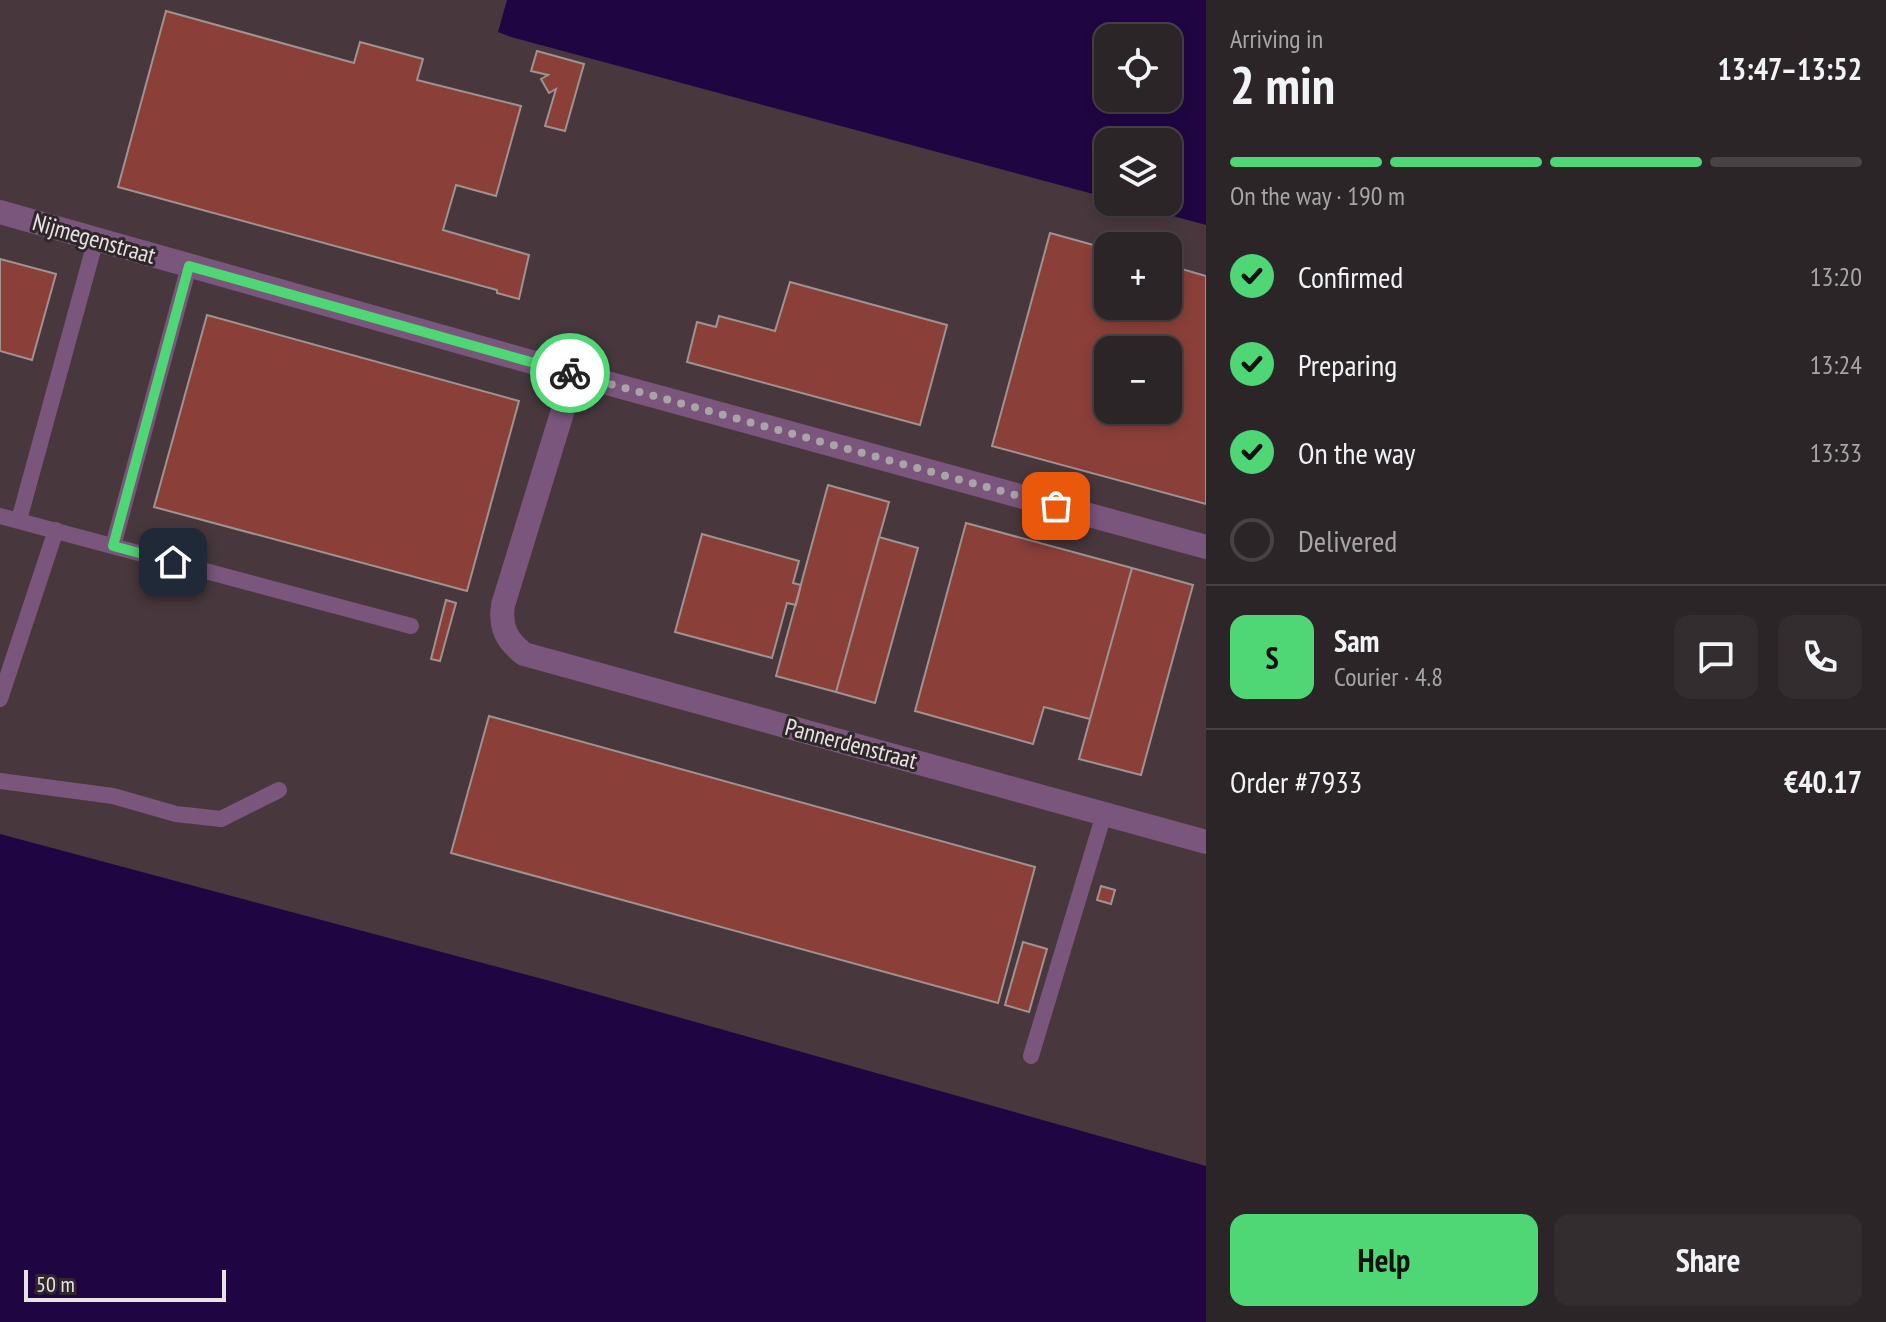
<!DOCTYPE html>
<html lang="en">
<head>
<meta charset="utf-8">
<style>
	body { margin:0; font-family:"PT Sans Narrow",sans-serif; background:#342d2f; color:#f1f3f6; height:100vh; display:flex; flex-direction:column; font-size:30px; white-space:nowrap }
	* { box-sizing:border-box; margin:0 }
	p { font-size:26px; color:#a6a5a7 }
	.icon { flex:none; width:44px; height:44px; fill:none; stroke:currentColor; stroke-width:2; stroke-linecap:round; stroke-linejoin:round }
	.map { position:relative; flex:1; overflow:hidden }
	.side { display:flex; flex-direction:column; background:#2c2527; width:680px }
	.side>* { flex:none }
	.buttons { position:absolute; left:1094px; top:24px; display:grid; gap:16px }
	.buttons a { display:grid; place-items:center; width:88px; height:88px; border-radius:16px; background:#2c2527; box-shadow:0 4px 12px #0003,0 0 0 2px #484244; font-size:40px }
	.scale { position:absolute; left:24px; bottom:20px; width:202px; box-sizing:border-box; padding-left:8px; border:4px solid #e8e2e4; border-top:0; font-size:22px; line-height:28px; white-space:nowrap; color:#e8e2e4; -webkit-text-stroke:6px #30272a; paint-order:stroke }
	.pin { position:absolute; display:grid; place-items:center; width:68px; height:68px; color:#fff; margin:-34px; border-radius:16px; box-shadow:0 4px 12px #0006 }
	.courier { position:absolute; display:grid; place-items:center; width:80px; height:80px; margin:-40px; border:6px solid #4fd675; border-radius:50%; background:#fff; color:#222; box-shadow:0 2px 10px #0007 }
	.head em { font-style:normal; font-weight:800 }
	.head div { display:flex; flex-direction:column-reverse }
	.head { display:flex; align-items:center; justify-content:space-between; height:136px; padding:0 24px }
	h1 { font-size:52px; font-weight:800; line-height:60px }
	.bar { display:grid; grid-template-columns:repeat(4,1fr); gap:12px 8px; align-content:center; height:96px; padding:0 24px }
	.bar i { height:10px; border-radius:6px; background:#484244 }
	.bar .selected { background:#4fd675 }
	.bar p { grid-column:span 4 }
	.line { display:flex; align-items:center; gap:20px; padding:0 24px; border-top:2px solid #484244 }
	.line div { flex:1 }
	.round { display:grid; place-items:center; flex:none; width:84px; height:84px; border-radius:16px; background:#342d2f }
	ol { padding:0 24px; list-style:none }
	li { display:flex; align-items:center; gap:24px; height:88px }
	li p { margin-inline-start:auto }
	li .icon { padding:8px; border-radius:50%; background:#4fd675; color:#111; stroke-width:4 }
	li:last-child { color:#a6a5a7 }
	li i { width:44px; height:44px; border:4px solid #484244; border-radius:50% }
	.cta { display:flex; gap:16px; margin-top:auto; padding:16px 24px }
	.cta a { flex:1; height:92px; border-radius:16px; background:#4fd675; color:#111; font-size:32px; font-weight:800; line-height:92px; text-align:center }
	.cta a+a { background:#342d2f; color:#f1f3f6 }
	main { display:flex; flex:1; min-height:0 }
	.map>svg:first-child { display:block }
</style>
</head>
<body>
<main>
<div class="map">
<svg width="1206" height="1322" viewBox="0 0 1206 1322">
	<rect width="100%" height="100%" fill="#3a3134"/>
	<path fill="#48383d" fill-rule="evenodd" d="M0,0H601L1108,145V202H1168L1206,173V1202L0,870ZM1108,246H1168V306H1108ZM1108,350H1168V410H1108Z"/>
	<path fill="#1f0643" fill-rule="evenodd" d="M507,0H1206V225L1121,202H1168V142H1108V198L511,37L498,32ZM1108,38H1168V98H1108Z
		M0,834L550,981L1206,1166V1322H0Z"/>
	<path fill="#8a3f39" stroke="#9f9391" stroke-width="2" fill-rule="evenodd" d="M166,11L354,63L360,42L423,59L417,80L521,106L496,196L456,185L443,230L529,255L519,299L497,293V290L118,187Z
		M537,51L584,64L565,131L545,126L556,89L549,93L541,79L548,75L531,71Z
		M1050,233L1108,249V306H1168V265L1206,276V504L992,446ZM1108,350H1168V410H1108Z
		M0,259L56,274L32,360L0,351Z
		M790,282L947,325L920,425L687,362L697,322L716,327L719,316L775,331Z
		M207,315L519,401L467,591L154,507Z
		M828,485L889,502L836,692L776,676Z
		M966,523L1132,568L1090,719L1044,707L1033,744L915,711Z
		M702,534L799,561L793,583L801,585L796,605L787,603L772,658L675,632Z
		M879,537L918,548L875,703L836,692Z
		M1132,568L1193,585L1141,775L1079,759Z
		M446,600L456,603L440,661L431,659Z
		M489,716L1035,867L998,1003L451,853Z
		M1101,886L1115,890L1111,904L1097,900Z
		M1023,942L1047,949L1029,1012L1005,1005Z"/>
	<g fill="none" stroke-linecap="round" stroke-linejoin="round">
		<path stroke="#7a567c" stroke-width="16" d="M0,516L411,626
			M19,520L96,239
			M113,546L189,266
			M0,699L56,530
			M0,781L113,796L176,814L221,819L279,790
			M1031,1056L1104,814"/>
		<path stroke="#7a567c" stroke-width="24" d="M0,212L574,374L1206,547
			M574,374L503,605C500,627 506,640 524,654L1206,842"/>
	</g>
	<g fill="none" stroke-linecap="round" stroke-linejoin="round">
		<path stroke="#aba4a6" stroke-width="8" stroke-dasharray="0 14.4" d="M570,373L1056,506"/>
		<path stroke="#4fd675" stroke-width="10" d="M173,562L113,546L189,266L570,373"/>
	</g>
	<g text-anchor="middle" stroke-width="6" stroke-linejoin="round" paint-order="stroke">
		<g font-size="24" fill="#e8e2e4" stroke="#30272a">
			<text transform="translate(94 239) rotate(16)" y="8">Nijmegenstraat</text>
			<text transform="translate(851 744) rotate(15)" y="8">Pannerdenstraat</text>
		</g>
	</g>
</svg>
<div class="buttons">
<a><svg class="icon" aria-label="locate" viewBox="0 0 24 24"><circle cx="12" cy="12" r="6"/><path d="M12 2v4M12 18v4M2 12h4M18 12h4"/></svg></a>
<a><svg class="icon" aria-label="layers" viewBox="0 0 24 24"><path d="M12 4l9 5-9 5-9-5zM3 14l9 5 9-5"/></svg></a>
<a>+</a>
<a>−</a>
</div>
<div class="scale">50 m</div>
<div class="pin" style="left:1056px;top:506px;background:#ea580c"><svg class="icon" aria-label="bag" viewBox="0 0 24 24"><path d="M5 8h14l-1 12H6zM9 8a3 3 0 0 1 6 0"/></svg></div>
<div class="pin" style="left:173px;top:562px;background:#1f2937"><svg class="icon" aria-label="home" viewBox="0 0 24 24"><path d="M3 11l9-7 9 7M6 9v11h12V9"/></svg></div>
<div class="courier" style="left:570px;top:373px"><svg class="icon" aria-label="bike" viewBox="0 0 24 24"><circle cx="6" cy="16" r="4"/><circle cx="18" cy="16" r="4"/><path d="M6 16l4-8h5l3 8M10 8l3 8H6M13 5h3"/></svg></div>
</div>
<section class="side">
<div class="head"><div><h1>2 min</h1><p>Arriving in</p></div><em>13:47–13:52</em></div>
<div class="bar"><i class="selected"></i><i class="selected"></i><i class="selected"></i><i></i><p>On the way · 190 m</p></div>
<ol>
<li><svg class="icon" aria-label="check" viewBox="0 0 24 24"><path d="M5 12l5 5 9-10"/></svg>Confirmed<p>13:20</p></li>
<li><svg class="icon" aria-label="check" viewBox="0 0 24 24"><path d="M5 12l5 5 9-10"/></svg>Preparing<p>13:24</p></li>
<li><svg class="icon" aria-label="check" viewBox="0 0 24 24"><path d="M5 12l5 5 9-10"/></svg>On the way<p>13:33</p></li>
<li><i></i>Delivered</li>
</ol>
<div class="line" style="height:144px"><b class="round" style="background:#4fd675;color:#111">S</b><div><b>Sam</b><p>Courier · 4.8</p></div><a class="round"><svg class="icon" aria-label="chat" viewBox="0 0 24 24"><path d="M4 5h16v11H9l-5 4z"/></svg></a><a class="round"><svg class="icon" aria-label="phone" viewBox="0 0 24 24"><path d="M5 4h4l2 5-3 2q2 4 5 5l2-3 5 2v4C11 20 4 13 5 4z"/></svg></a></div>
<div class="line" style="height:104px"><div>Order #7933</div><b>€40.17</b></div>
<div class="cta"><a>Help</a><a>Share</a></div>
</section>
</main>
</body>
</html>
